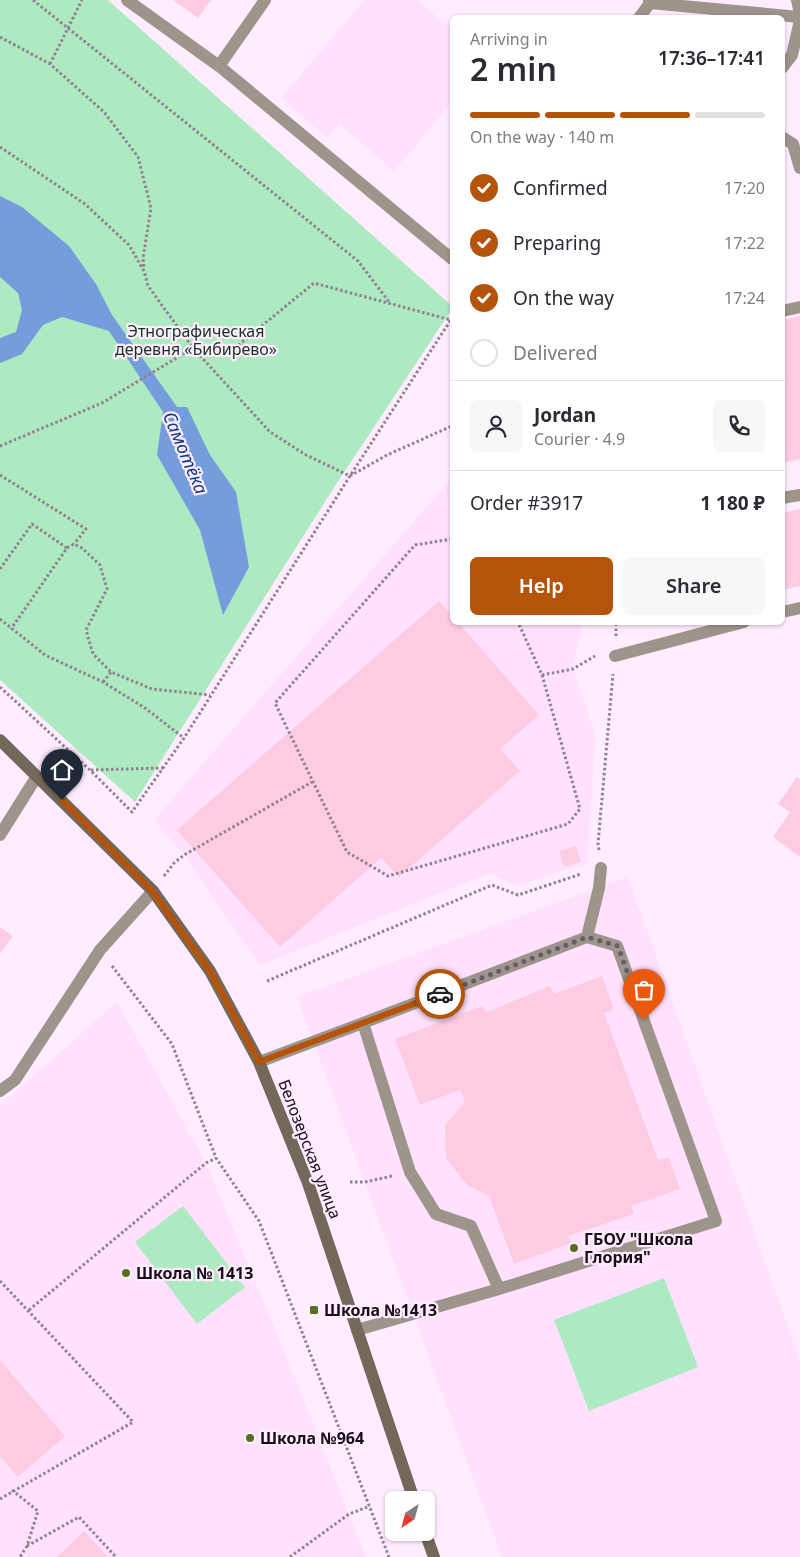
<!DOCTYPE html>
<html lang="en">
<head>
<meta charset="utf-8">
<style>
	body { margin:0; font-family:"Noto Sans",sans-serif; background:#f7f7f7; color:#2b2b33; height:100vh; display:flex; flex-direction:column; font-size:19px; white-space:nowrap }
	* { box-sizing:border-box; margin:0 }
	p { font-size:16px; color:#7c7c81 }
	.icon { flex:none; width:28px; height:28px; fill:none; stroke:currentColor; stroke-width:2; stroke-linecap:round; stroke-linejoin:round }
	.map { position:relative; flex:1; overflow:hidden }
	.panel { position:absolute; left:450px; top:15px; width:335px; height:610px; display:flex; flex-direction:column; background:#fff; border-radius:8px; box-shadow:0 1px 4px #0004 }
	.panel>* { flex:none }
	.needle { width:32px; rotate:216deg }
	.buttons { position:absolute; left:385px; top:1491px; display:grid; gap:10px }
	.buttons a { display:grid; place-items:center; width:50px; height:50px; border-radius:8px; background:#fff; box-shadow:0 1px 4px #0004; font-size:25px }
	.pin { position:absolute; display:grid; place-items:center; width:42px; height:42px; color:#fff; margin:-51px -21px; border-radius:50% 50% 50% 0; rotate:-45deg; box-shadow:0 0 5px #0007 }
	.pin .icon { rotate:45deg }
	.courier { position:absolute; display:grid; place-items:center; width:50px; height:50px; margin:-25px; border:4px solid #b45309; border-radius:50%; background:#fff; color:#222; box-shadow:0 1px 6px #0007 }
	.overview em { font-style:normal; font-weight:600 }
	.overview div { display:flex; flex-direction:column-reverse }
	.overview { display:flex; align-items:center; justify-content:space-between; height:85px; padding:0 20px }
	h1 { font-size:32px; font-weight:600; line-height:38px }
	.bar { display:grid; grid-template-columns:repeat(4,1fr); gap:8px 5px; align-content:center; height:60px; padding:0 20px }
	.bar i { height:6px; border-radius:4px; background:#e1e1e2 }
	.bar .on { background:#b45309 }
	.bar p { grid-column:span 4 }
	.line { display:flex; align-items:center; gap:12px; padding:0 20px; border-top:1px solid #e1e1e2 }
	.line div { flex:1 }
	.round { display:grid; place-items:center; flex:none; width:52px; height:52px; border-radius:8px; background:#f7f7f7 }
	ol { padding:0 20px; list-style:none }
	li { display:flex; align-items:center; gap:15px; height:55px }
	li p { margin-inline-start:auto }
	li .icon { padding:5px; border-radius:50%; background:#b45309; color:#fff; stroke-width:4 }
	li:last-child { color:#7c7c81 }
	li i { width:28px; height:28px; border:2px solid #e1e1e2; border-radius:50% }
	.primary-button { display:flex; gap:10px; margin-top:auto; padding:10px 20px }
	.primary-button a { flex:1; height:58px; border-radius:8px; background:#b45309; color:#fff; font-size:20px; font-weight:600; line-height:58px; text-align:center }
	.primary-button a+a { background:#f7f7f7; color:#2b2b33 }
	.map>svg:first-child { display:block }
</style>
</head>
<body>
<div class="map">
<svg width="800" height="1557" viewBox="0 0 800 1557">
	<rect width="100%" height="100%" fill="#ffecfe"/>
	<path fill="#ffe1fd" d="M365,0H417L452,30V102L394,171L339,124L327,138L281,98Z
		M452,478V622L582,623L573,669L595,734L588,863L517,886L490,873L260,965L184,855L154,820Z
		M628,877L800,1361V1557H502L297,997Z
		M117,1002L206,1163L297,1383L366,1557H0V1106Z"/>
	<path fill="#adeac1" d="M0,0H108L452,306V309L335,486L135,802L0,680Z
		M183,1206L245,1287L197,1324L135,1242Z
		M664,1278L698,1367L589,1411L554,1320Z"/>
	<path fill="#759dde" d="M0,196L22,207L69,246L96,284L112,315L177,407H187L210,455L236,492L249,567L223,615L200,530L157,455L163,412L109,331L62,317L43,325L22,354L0,363V338L16,332L22,310L18,293L0,277Z"/>
	<path fill="#fdcbe2" d="M173,0H211L198,18Z
		M800,316V459L782,463V320Z
		M800,509V586L782,590V513Z
		M439,601L452,616V622H458L539,715L500,749L520,771L399,877L381,858L280,947L177,830Z
		M797,777L800,779V857L773,837L790,812L778,804Z
		M576,846L581,862L564,867L559,851Z
		M0,927L13,936L0,953Z
		M602,976L614,1009L604,1013L658,1160L669,1158L680,1189L631,1206L634,1214L568,1236L571,1243L514,1264L489,1196L467,1185L446,1158L445,1125L465,1102L460,1090L420,1105L395,1039L482,1006L487,1012L550,986L554,994Z
		M0,1360L65,1436L18,1477L0,1456Z
		M84,1531L108,1557H57Z"/>
	<g fill="none" stroke-linecap="round" stroke-linejoin="round">
		<path stroke="#8f828f" stroke-width="3" stroke-dasharray="2.5 2.5" stroke-linecap="butt" d="M33,0L358,261L390,303
			M0,37L50,64L104,112L138,157L151,208L143,258L144,269
			M50,64L82,0
			M0,147L85,204L129,245L144,271L148,286L193,348L270,432L306,455L350,476L387,455L452,426
			M0,446L102,403L193,348L230,352L314,283L451,320
			M0,475L86,529L74,544
			M452,539L415,545L275,703L347,852L388,876L568,824L580,809L542,675L518,622
			M67,548L74,544L82,548L100,565L107,589L86,630L93,654L111,672L152,689L210,695
			M0,569L32,524L67,548L11,629
			M0,619L45,655L103,682L145,708L184,738
			M616,636V622
			M542,675L573,669L595,656
			M103,682L111,672
			M0,687L90,770L132,812L184,738L350,476L452,318
			M91,770L163,768
			M599,850L598,844L613,674
			M164,876L174,863L184,855L312,782
			M112,966L172,1044L216,1158L259,1221L389,1557
			M267,981L492,885L518,895L581,874
			M350,1182H365L392,1176
			M0,1281L133,1422L0,1499
			M29,1310L206,1163L216,1158
			M12,1490L38,1511L27,1546L20,1557
			M27,1546L79,1517L116,1557
			M290,1557L349,1514L370,1506"/>
		<path stroke="#9d958b" stroke-width="12" d="M127,0L219,66L452,259
			M649,0L650,3L800,17
			M797,0L800,14
			M639,18L650,3
			M219,66L265,0
			M782,68L792,55L800,20
			M782,137L793,144L800,168
			M782,311L800,307
			M782,498L800,495
			M782,612L800,608
			M615,656L744,622
			M0,835L37,776
			M587,937L617,946L716,1221L499,1289L471,1226L436,1214L410,1172L363,1023L587,937L599,888L601,868
			M259,1062L363,1023
			M0,1091L15,1080L100,950L153,891
			M357,1330L499,1289"/>
		<path stroke="#74685a" stroke-width="12" d="M0,740L153,891L210,971L259,1062L308,1183L414,1500
			M425,1532L434,1557"/>
	</g>
	<g fill="none" stroke-linecap="round" stroke-linejoin="round">
		<path stroke="#685c68" stroke-width="5" stroke-dasharray="0 9" d="M440,994L587,937L618,946L644,1020"/>
		<path stroke="#b45309" stroke-width="6" d="M62,800L152,891L210,971L259,1062L440,994"/>
	</g>
	<g fill="#566e20" stroke="#ffecfe" stroke-width="2">
		<circle cx="574" cy="1248" r="5"/>
		<circle cx="126" cy="1273" r="5"/>
		<rect x="309" y="1305" width="10" height="10" rx="2.5"/>
		<circle cx="250" cy="1438" r="5"/>
	</g>
	<g text-anchor="middle" stroke-width="4.5" stroke-linejoin="round" paint-order="stroke">
		<g font-size="16" fill="#123420" stroke="#ffecfe">
			<text x="196" y="337">Этнографическая<tspan x="196" dy="18">деревня «Бибирево»</tspan></text>
		</g>
		<g font-size="16" fill="#170f17" stroke="#ffecfe">
			<text transform="translate(310 1149) rotate(69)" y="6">Белозерская улица</text>
		</g>
		<g font-size="16" font-weight="bold" fill="#170f17" stroke="#ffecfe" text-anchor="start">
			<text x="584" y="1245">ГБОУ "Школа<tspan x="584" dy="18">Глория"</tspan></text>
			<text x="136" y="1279">Школа № 1413</text>
			<text x="324" y="1316">Школа №1413</text>
			<text x="260" y="1444">Школа №964</text>
		</g>
		<g font-size="18" font-style="italic" fill="#0c3c87" stroke="#ffecfe">
			<text transform="translate(185 453) rotate(67)" y="6">Самотёка</text>
		</g>
	</g>
</svg>
<div class="buttons">
<a><svg class="needle" viewBox="-14 -14 28 28"><path d="M0-13l5 13h-10z" fill="#e53935"/><path d="M0 13l5-13h-10z" fill="#7c7c81"/></svg></a>
</div>
<div class="pin" style="left:644px;top:1020px;background:#ea580c"><svg class="icon" aria-label="bag" viewBox="0 0 24 24"><path d="M5 8h14l-1 12H6zM9 8a3 3 0 0 1 6 0"/></svg></div>
<div class="pin" style="left:62px;top:800px;background:#1f2937"><svg class="icon" aria-label="home" viewBox="0 0 24 24"><path d="M3 11l9-7 9 7M6 9v11h12V9"/></svg></div>
<div class="courier" style="left:440px;top:994px"><svg class="icon" aria-label="car" viewBox="0 0 24 24"><path d="M5 17H2v-5l4-1 3-4h7l3 4 3 1v5h-3M9 17h6M6 11h13"/><circle cx="7" cy="17" r="2"/><circle cx="17" cy="17" r="2"/></svg></div>
<section class="panel">
<div class="overview"><div><h1>2 min</h1><p>Arriving in</p></div><em>17:36–17:41</em></div>
<div class="bar"><i class="on"></i><i class="on"></i><i class="on"></i><i></i><p>On the way · 140 m</p></div>
<ol>
<li><svg class="icon" aria-label="check" viewBox="0 0 24 24"><path d="M5 12l5 5 9-10"/></svg>Confirmed<p>17:20</p></li>
<li><svg class="icon" aria-label="check" viewBox="0 0 24 24"><path d="M5 12l5 5 9-10"/></svg>Preparing<p>17:22</p></li>
<li><svg class="icon" aria-label="check" viewBox="0 0 24 24"><path d="M5 12l5 5 9-10"/></svg>On the way<p>17:24</p></li>
<li><i></i>Delivered</li>
</ol>
<div class="line" style="height:90px"><a class="round"><svg class="icon" aria-label="person" viewBox="0 0 24 24"><circle cx="12" cy="8" r="4"/><path d="M4 21q1-7 8-7t8 7"/></svg></a><div><b>Jordan</b><p>Courier · 4.9</p></div><a class="round"><svg class="icon" aria-label="phone" viewBox="0 0 24 24"><path d="M5 4h4l2 5-3 2q2 4 5 5l2-3 5 2v4C11 20 4 13 5 4z"/></svg></a></div>
<div class="line" style="height:65px"><div>Order #3917</div><b>1 180 ₽</b></div>
<div class="primary-button"><a>Help</a><a>Share</a></div>
</section>
</div>
</body>
</html>
